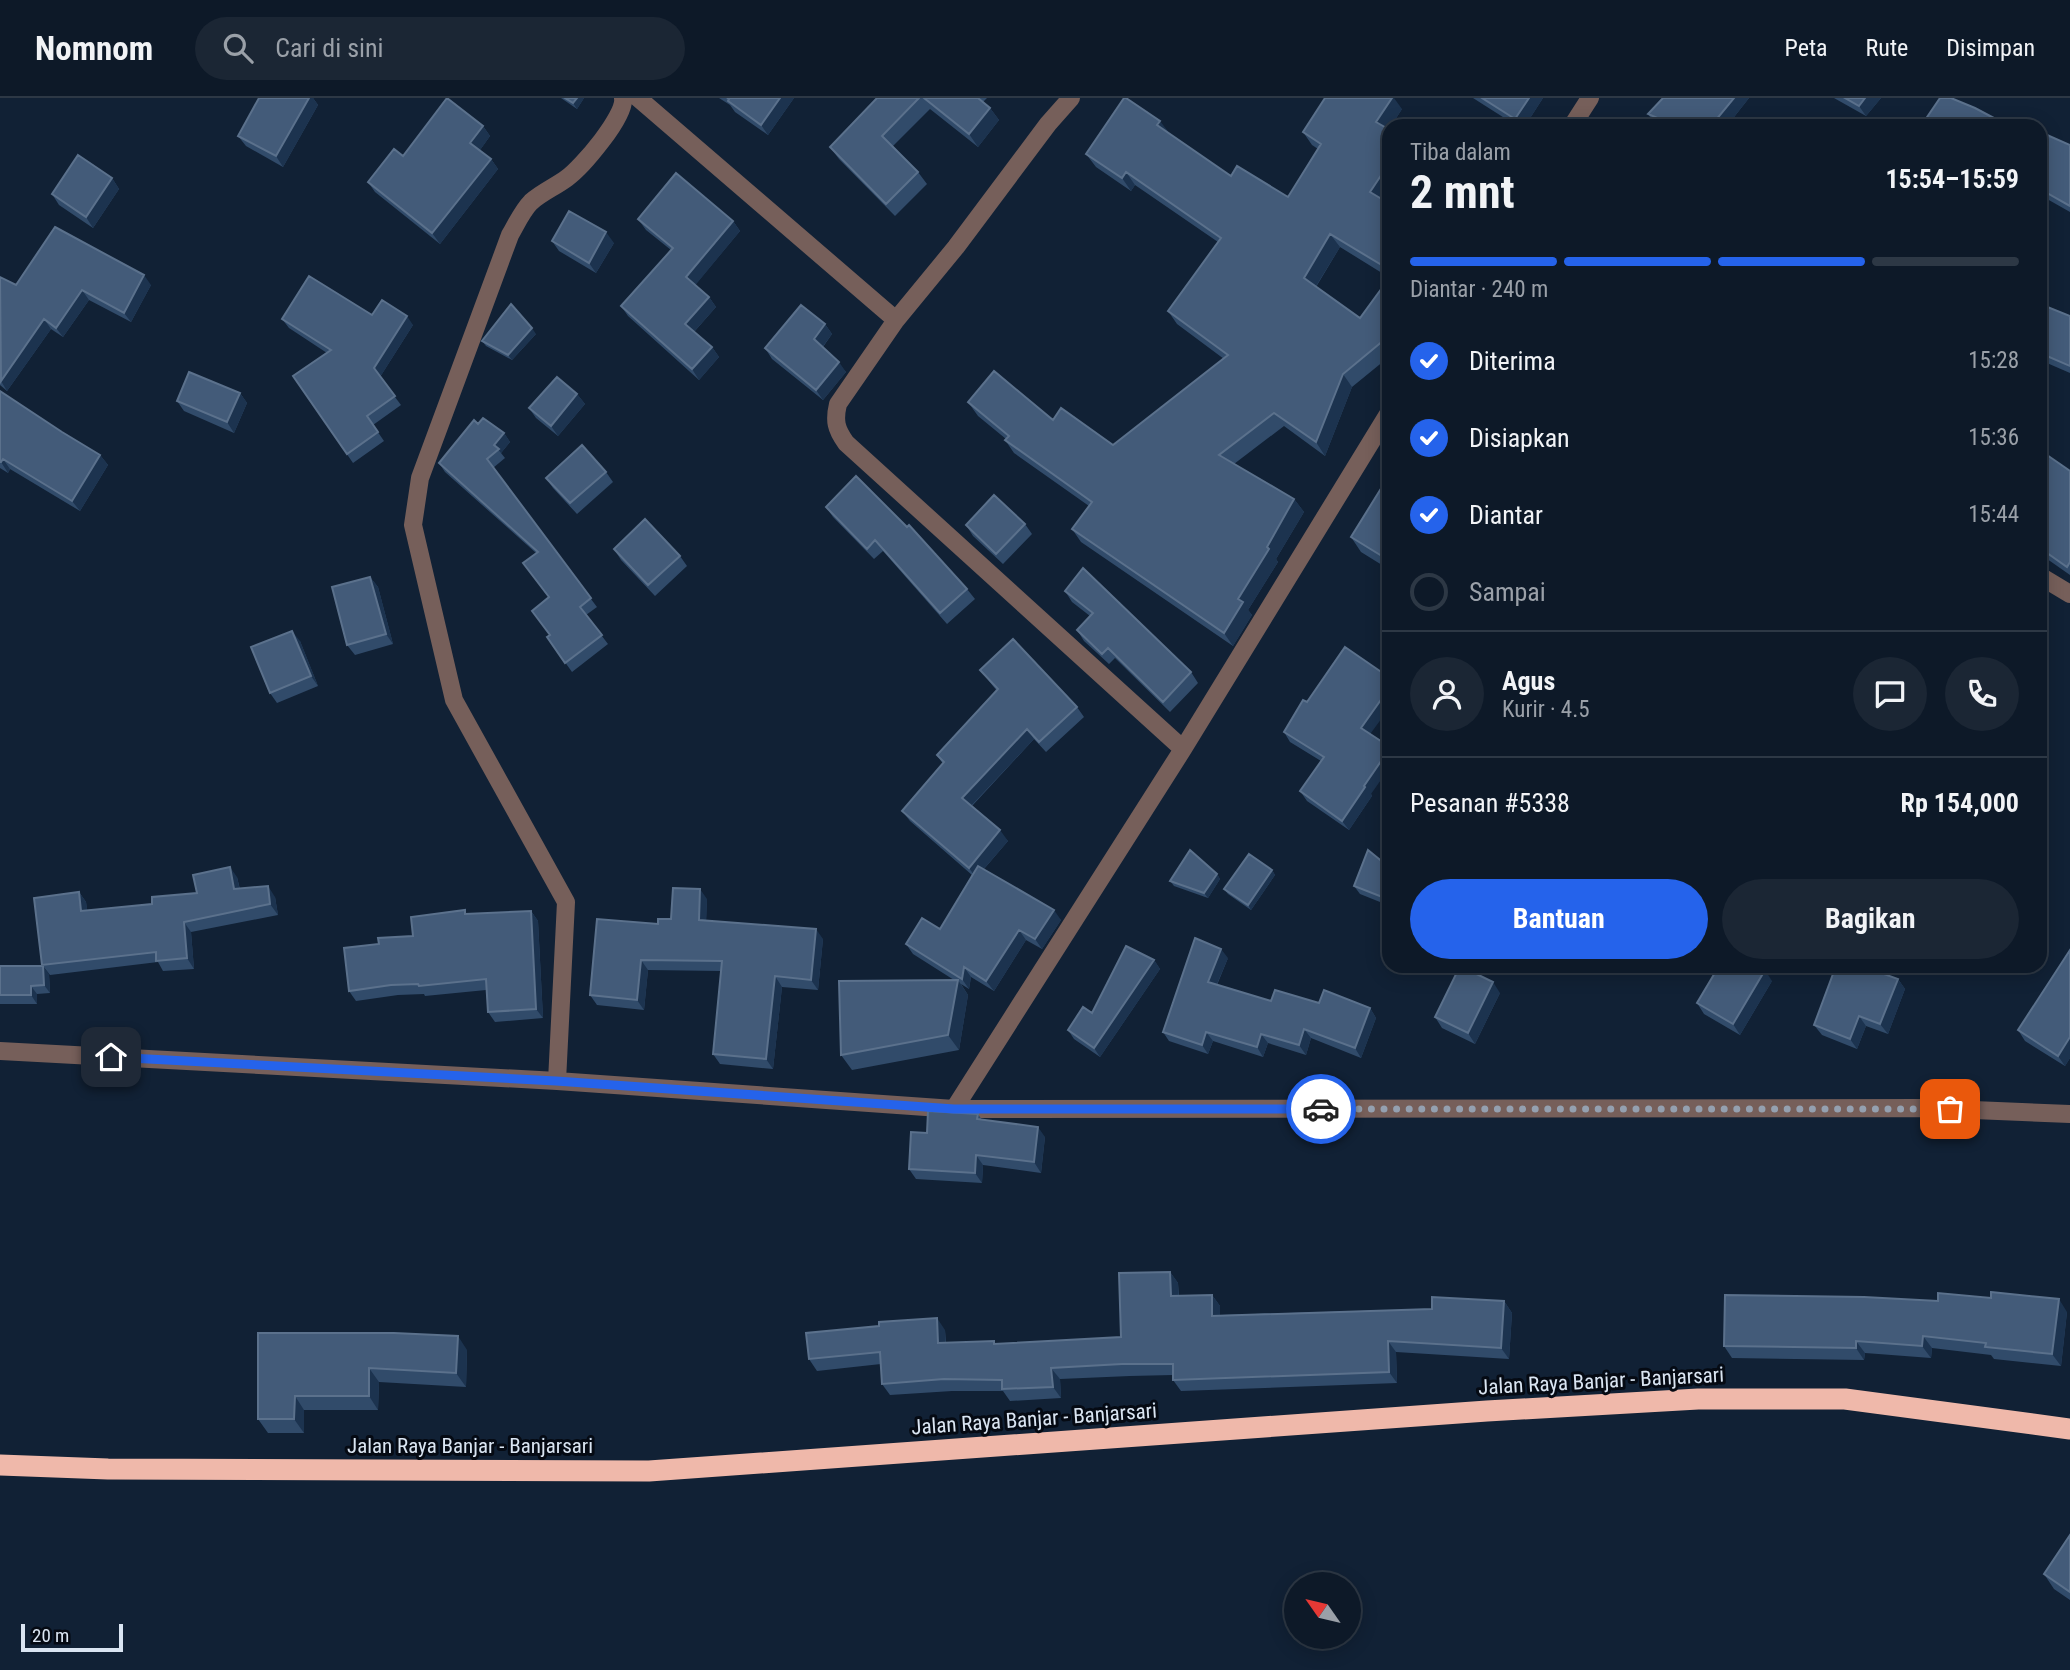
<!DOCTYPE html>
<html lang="id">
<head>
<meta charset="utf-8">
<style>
	body { margin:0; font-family:"Roboto Condensed",sans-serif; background:#1b2634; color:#f1f3f6; height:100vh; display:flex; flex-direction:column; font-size:26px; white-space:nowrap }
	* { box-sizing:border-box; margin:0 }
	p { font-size:23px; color:#9aa0a8 }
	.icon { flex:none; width:38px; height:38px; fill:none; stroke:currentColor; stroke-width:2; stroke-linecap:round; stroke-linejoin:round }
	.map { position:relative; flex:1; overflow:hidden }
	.side { position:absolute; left:1382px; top:21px; width:665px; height:854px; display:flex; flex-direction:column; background:#0d1928; border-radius:21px; box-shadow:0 4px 18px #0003,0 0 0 2px #2d3845 }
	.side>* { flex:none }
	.needle { width:46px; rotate:304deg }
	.controls { position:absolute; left:1284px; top:1474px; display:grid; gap:14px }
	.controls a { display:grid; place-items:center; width:77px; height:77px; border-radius:50%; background:#0d1928; box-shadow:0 4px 18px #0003,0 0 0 2px #2d3845; font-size:35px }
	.scale { position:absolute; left:21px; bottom:18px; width:102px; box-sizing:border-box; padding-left:7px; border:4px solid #dae5f2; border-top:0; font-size:19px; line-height:24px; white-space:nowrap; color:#dae5f2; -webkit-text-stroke:5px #050a13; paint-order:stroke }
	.pin { position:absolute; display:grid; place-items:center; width:60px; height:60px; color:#fff; margin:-30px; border-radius:14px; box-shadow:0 4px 10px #0006 }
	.courier { position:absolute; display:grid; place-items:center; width:70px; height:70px; margin:-35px; border:5px solid #2563eb; border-radius:50%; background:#fff; color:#222; box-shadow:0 2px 9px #0007 }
	.headline em { font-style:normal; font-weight:700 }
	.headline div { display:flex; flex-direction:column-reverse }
	.headline { display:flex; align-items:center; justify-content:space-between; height:119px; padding:0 28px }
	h1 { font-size:46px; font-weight:700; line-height:52px }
	.bar { display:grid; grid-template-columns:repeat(4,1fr); gap:10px 7px; align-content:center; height:84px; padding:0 28px }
	.bar i { height:9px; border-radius:5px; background:#2d3845 }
	.bar .on { background:#2563eb }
	.bar p { grid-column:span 4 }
	.line { display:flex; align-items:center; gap:18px; padding:0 28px; border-top:2px solid #2d3845 }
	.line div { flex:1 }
	.round { display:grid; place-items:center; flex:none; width:74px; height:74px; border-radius:37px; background:#1b2634 }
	ol { padding:0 28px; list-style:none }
	li { display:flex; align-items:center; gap:21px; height:77px }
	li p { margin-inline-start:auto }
	li .icon { padding:7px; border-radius:50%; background:#2563eb; color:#fff; stroke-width:4 }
	li:last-child { color:#9aa0a8 }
	li i { width:38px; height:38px; border:4px solid #2d3845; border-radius:50% }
	.cta { display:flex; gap:14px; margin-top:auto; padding:14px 28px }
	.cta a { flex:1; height:80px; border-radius:42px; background:#2563eb; color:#fff; font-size:28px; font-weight:700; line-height:80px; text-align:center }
	.cta a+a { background:#1b2634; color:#f1f3f6 }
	header { display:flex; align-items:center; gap:42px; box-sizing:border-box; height:98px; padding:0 35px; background:#0d1928; border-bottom:2px solid #2d3845 }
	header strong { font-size:33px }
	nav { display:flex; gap:38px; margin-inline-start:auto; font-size:24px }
	.search { width:490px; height:63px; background:#1b2634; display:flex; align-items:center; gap:18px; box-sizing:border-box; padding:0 24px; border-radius:38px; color:#9aa0a8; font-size:26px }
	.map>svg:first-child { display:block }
</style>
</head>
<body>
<header>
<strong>Nomnom</strong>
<div class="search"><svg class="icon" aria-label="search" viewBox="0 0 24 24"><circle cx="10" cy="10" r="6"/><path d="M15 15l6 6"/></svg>Cari di sini</div>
<nav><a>Peta</a><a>Rute</a><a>Disimpan</a></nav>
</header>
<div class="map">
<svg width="2070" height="1572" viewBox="0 0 2070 1572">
	<rect width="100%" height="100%" fill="#112135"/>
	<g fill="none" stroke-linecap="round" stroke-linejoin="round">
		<path stroke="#765f5a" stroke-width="18" d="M638,0L896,222
			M1071,0L1048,26L956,149L896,222L838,306C834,323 836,331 846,345L1183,651
			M1572,28L1590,0
			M2040,478L2070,496
			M0,953L557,983L954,1011L1925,1010L2070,1016
			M557,983L566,804L454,602L413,427L420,380L510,137C516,127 522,113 531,104C542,94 555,89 567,80C582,69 626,18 623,0
			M954,1011L1183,651L1390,313"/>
		<path stroke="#efb8aa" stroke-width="21" d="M0,1367L108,1371L649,1373L1487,1313L1698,1301H1845L2070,1331"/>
	</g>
	<path fill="#314b6a" d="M259,0H313L318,7L283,69L246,48L238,38Z
		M561,0H584L577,11Z
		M719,0H794L768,37L735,14L730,7Z
		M877,0H987L983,4L990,10L999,22L978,49L930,11L893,48L918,74L927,86L895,118L839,61L830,49Z
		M1473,0H1543L1525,28H1517Z
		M1663,0H1749L1727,28H1660L1655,26L1648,16Z
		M1834,0H1881L1866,18Z
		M1402,11L1391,28H1390V91L1383,102L1390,106V180L1340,149L1316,189L1360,220L1390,185V258L1352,289L1325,358L1284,328L1234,366L1294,401L1304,414L1276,461L1278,464L1248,512L1252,517L1233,548L1081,444L1072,431L1089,408L1014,355L1005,342L1006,341L978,318L968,304L1053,322L1113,347L1224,261L1177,226L1168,213L1218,144L1135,87L1131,93L1096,69L1086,56L1169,36L1231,78L1288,99L1318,51L1312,47L1303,34Z
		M483,28L490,38L480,52L491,61L498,71L440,146L375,94L368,84L403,58Z
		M2040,45L2070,47V114L2040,97Z
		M112,80L119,91L93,130L59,107L52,96Z
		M638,121L733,123L740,133L695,187L709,199L716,209L694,234L712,249L719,259L699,282L628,218L621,208L671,152L646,132Z
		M552,143L614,145L596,175L559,153Z
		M0,179L16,187H151L131,224L89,202L63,239L51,231L7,293L0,287Z
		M2040,206L2070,218V275L2040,262Z
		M372,217L413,227L380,279L401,307L373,327L384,343L353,365L293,278L327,255L289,230L282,221Z
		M825,226L832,236L823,249L846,274L823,302L772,261L765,250Z
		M536,236L512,262L486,248L482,243Z
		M0,293L62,334L100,357L108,367L80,413L10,371L8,375L0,370Z
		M240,295L247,305L234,335L184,313L177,303Z
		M577,296L585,306L558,338L536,320L529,310Z
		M478,326L504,335L510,344L501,355L505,360L493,370L597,509L586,517L608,546L572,574L547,539L549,537V500L523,465L536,455L445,374L439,365Z
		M2040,367L2070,373V477L2040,456Z
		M606,374L613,384L577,416L553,390L546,380Z
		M1390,376V472L1361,454L1351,439Z
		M826,409L967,491L975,501L947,526L883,453L874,461L833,419Z
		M1025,426L1032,436L1003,466L973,438L966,427Z
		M614,451L680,458L687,468L655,498L621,462Z
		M370,479L378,489L393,546L355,557L347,547Z
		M1065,493L1191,574L1198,585L1170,614L1115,560L1109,566L1084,543L1077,532L1090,518L1072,504Z
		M300,543L318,588L277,605L270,595Z
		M980,572L1077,609L1084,619L1046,654L1034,641L972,708L1008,743L984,771L1061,822L1042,851L1026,842L994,893L971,879L969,891L961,886L968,897L959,952L852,972L841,957L954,882L913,856L906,846L940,831L972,777L910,723L902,713L943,666L937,657L997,593Z
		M1284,634L1371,636V696L1372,698L1349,732L1307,703L1300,693L1321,663L1290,644Z
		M1390,770V808L1360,796L1354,788Z
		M1272,772L1275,777L1251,812L1228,796L1224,791Z
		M1217,776L1220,781L1208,800L1174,788L1170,783Z
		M237,779L240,791L275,799L278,817L191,834L194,871L163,873L158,864L50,877L42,867L79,794L86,804L87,812L152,806L197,795Z
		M707,801L706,822L823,841L818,892L782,889L773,971L720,966L713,956L721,873L648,872L644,912L597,907L590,897L658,826L671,821Z
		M531,813L538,823L543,920L495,924L488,914L486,892L425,898L424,896L398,897L356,903L349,893L379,846L413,838L468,816Z
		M2070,852V960L2065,968L2025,943L2018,932Z
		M1228,860L1217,887L1271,903L1319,905L1370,910L1376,920L1361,960L1311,940L1306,957L1268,945L1263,959L1213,943L1208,956L1169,943L1163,934Z
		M1154,862L1160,871L1100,959L1074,941L1068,932L1092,915Z
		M0,868L49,876L50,895L37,896V906H0Z
		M1898,881L1905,891L1888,936L1866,928L1857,951L1822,937L1814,927Z
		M1772,883L1740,937L1704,916L1697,905Z
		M1500,895L1475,946L1442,930L1435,919Z
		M978,1016L982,1022L1045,1039L1041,1075L983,1067L982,1085L916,1081L909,1071L927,1035Z
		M1170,1174L1178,1185L1179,1198L1212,1197L1220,1208V1217L1432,1211L1504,1203L1512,1215L1509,1261L1396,1254L1397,1285L1181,1293L1173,1282V1277L1130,1278L1060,1281L1061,1300L1010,1303L1003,1293H952L890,1297L882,1286L881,1266L817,1273L809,1261L879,1228L945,1232L946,1245L994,1243L995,1246L1121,1239Z
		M2067,1214L2061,1268L1994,1261L1991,1257L1932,1250L1931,1260L1865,1255L1864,1262L1732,1260L1724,1248Z
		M258,1235L467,1252L466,1289L379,1284L378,1312H304V1335H268L258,1321Z
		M2070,1437V1502L2054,1491L2044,1476Z"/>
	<path fill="#1c334f" d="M309,0H313L318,7L283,69L276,58Z
		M577,0H584L577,11L573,5Z
		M780,0H794L768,37L761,27Z
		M1392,0H1394L1402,11L1391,28H1390V31L1385,37L1376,24Z
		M1529,0H1543L1525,28H1520L1515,21Z
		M1734,0H1749L1727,28H1711Z
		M1865,0H1881L1866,18L1859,8Z
		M990,10L999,22L978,49L969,36Z
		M1160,23L1170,36L1157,27Z
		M483,28L490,38L478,55L470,45Z
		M491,61L498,71L440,146L432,135Z
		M1390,64V91L1379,107L1370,94Z
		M1126,74L1135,87L1131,93L1122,80Z
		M112,80L119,91L93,130L86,119Z
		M733,123L740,133L693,190L686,179Z
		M606,134L614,145L596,175L589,165Z
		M1330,136L1340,149L1313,193L1304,180Z
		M144,177L151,187L131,224L124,215Z
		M82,192L89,202L63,239L56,230Z
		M709,199L716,209L692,236L685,226Z
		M407,218L413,227L380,279L374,270Z
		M44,221L51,231L7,293L1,283Z
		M825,226L832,236L821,251L814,241Z
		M532,230L536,236L512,262L508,257Z
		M712,249L719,259L699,282L692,271Z
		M839,264L846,274L823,302L816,292Z
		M1343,276L1352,289L1325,358L1316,344Z
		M240,295L247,305L234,335L227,324Z
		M577,296L585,306L558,338L551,328Z
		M504,335L510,344L501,355L494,347Z
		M100,357L108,367L80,413L72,403Z
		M3,361L10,371L8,375L1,364Z
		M1294,401L1304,414L1276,461L1278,464L1248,512L1252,517L1233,548L1224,535L1238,501Z
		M370,479L378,489L393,546L386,536Z
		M292,533L300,543L318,588L311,578Z
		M1390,589V609L1368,639L1361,630Z
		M1027,631L1034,641L969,710L962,700Z
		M1390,650V669L1371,696L1372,698L1349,732L1342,723L1364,688Z
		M1000,732L1008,743L976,780L969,770Z
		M230,769L237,779L242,802L234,791Z
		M1272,772L1275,777L1251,812L1248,807Z
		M1217,776L1220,781L1208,800L1204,795Z
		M268,788L275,799L278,817L270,806Z
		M700,791L707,801L706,832L699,822Z
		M79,794L86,804L89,823L81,813Z
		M1054,812L1061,822L1042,851L1035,841Z
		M531,813L538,823L543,920L536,911Z
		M184,824L191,834L194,871L187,860Z
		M816,831L823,841L818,892L811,882Z
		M1019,832L1026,842L994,893L986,883Z
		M1221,851L1228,860L1214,893L1208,884Z
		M641,862L648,872L644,912L637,902Z
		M1154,862L1160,871L1100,959L1094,950Z
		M43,868L49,876L50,895L44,887Z
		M964,869L971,879L969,891L962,881Z
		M1765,872L1772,883L1740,937L1733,926Z
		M775,878L782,889L773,971L766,961Z
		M1898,881L1905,891L1888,936L1880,926Z
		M958,882L968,897L959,952L948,937Z
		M1493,884L1500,895L1475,946L1468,935Z
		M31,888L37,896V906L31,897Z
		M1370,910L1376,920L1361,960L1355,950Z
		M1859,918L1866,928L1857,951L1850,941Z
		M1304,931L1311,940L1306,957L1299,947Z
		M1206,934L1213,943L1208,956L1202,947Z
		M1261,936L1268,945L1263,959L1257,949Z
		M2070,939V960L2065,968L2058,958Z
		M1038,1029L1045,1039L1041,1075L1034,1064Z
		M976,1057L983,1067L982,1085L975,1075Z
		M1170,1174L1178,1185L1179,1210L1171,1198Z
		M1212,1197L1220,1208V1229L1212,1218Z
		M2059,1201L2067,1214L2061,1268L2052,1256Z
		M1504,1203L1512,1215L1509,1261L1501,1250Z
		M937,1220L945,1232L946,1256L938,1245Z
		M458,1238L467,1252L466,1289L456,1275Z
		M1923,1238L1932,1250L1931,1260L1922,1248Z
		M1388,1243L1396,1254L1397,1285L1389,1274Z
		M1856,1243L1865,1255L1864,1262L1856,1250Z
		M369,1270L379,1284L378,1312L369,1298Z
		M1051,1270L1060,1281L1061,1300L1053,1289Z
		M295,1298L304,1312V1335L294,1321Z"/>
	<path fill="#435b79" stroke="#5b718c" stroke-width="2" d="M259,0H309L276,58L238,38Z
		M447,0L483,28L470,45L491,61L432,135L368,84L394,51L403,58Z
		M565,0H577L573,5Z
		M727,0H780L761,27L728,3L729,1Z
		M877,0H919L882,38L918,74L886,106L830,49Z
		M924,0H978L990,10L969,36Z
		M1124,0H1126L1160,23L1157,27L1231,78L1237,68L1288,99L1321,46L1303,34L1325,0H1392L1376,24L1390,32V64L1370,94L1390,106V172L1330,136L1304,180L1360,220L1387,183L1390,185V237L1343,276L1316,344L1274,315L1219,357L1294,401L1267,449L1269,451L1238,501L1243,504L1224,535L1072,431L1092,404L1005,342L1009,338L968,304L994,273L1053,322L1061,310L1113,347L1228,257L1168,213L1221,140L1126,74L1122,80L1086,56Z
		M1482,0H1529L1515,21Z
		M1663,0H1734L1711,28H1676L1648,16Z
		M1845,0H1865L1859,8Z
		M1940,0H1951L1975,10L2009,28H1921Z
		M2047,37L2070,47V108L2040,91V45L2041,46Z
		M78,57L112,80L86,119L52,96Z
		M676,75L733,123L686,179L709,199L685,226L712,249L692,271L621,208L673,150L638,121Z
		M569,113L606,134L589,165L552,143Z
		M55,129L144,177L124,215L82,192L56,230L44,221L1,283L0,179L16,187Z
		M309,178L372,217L382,202L407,218L374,270L395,298L367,318L378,334L347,356L293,278L331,252L282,221Z
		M511,206L532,230L508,257L482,243Z
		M2040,206L2070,218V268L2040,255Z
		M801,207L825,226L814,241L839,264L816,292L765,250Z
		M189,274L240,295L227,324L177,303Z
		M557,279L577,296L551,328L529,310Z
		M0,293L62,334L100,357L72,403L3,361L1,364H0Z
		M483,320L504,335L494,347L499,351L487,361L591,500L580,509L602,537L565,565L547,539L550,537L532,513L549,499L523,465L538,454L439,365L474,322L478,326Z
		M582,347L606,374L570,405L546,380Z
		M2047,357L2070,373V464L2067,469L2040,450V367Z
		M1390,376V463L1351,439Z
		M856,378L907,429L909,427L967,491L940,515L875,442L867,451L826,409Z
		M994,397L1025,426L996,456L966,427Z
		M645,421L680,458L648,487L614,451Z
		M1083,470L1191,574L1163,604L1108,550L1102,556L1077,532L1093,515L1065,493Z
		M370,479L386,536L347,547L332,489Z
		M292,533L311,578L270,595L251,549Z
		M1013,541L1077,609L1039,644L1027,631L962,700L1000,732L969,770L902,713L944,664L937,657L998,591L980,572Z
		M1345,549L1390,580V589L1361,630L1390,649V650L1364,688L1365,689L1342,723L1300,693L1324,659L1284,634L1303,602L1307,604Z
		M1190,752L1217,776L1204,795L1170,783Z
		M1368,752L1390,770V802L1354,788Z
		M1249,756L1272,772L1248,807L1224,791Z
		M978,768L1054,812L1035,841L1019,832L986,883L964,869L962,881L906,846L922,820L940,831Z
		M230,769L234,791L268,788L270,806L184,824L187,860L156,863V854L42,867L34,800L79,794L81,813L152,806V799L197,795L193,777Z
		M673,790L700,791L699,822L816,831L811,882L775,878L766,961L713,956L722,863L641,862L637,902L590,897L597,821L658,826V821H671Z
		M465,812V816L531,813L536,911L488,914L486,881L419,888L418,886L391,887L349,893L344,850L379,846L378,840L413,838L411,819Z
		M1195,840L1221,851L1208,884L1271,903L1275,892L1319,905L1324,892L1370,910L1355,950L1304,931L1299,947L1261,936L1257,949L1206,934L1202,947L1163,934Z
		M1126,848L1154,862L1094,950L1068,932L1083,909L1092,915Z
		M2070,852V939L2058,958L2018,932Z
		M0,868H43L44,887L31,888V897H0Z
		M1460,868L1493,884L1468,935L1435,919Z
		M1719,868H1758L1765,872L1733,926L1697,905Z
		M1836,868H1862L1898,881L1880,926L1859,918L1850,941L1814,927Z
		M958,882L948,937L841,957L839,883Z
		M928,1013L978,1016L977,1021L1038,1029L1034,1064L976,1057L975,1075L909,1071L911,1034L927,1035Z
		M1170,1174L1171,1198L1212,1197V1218L1432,1211V1199L1504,1203L1501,1250L1388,1243L1389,1274L1173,1282V1266H1122L1051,1270L1053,1289L1002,1291V1282L944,1281L882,1286L880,1254L809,1261L806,1235L879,1228V1224L937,1220L938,1245L994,1243V1246L1121,1239L1119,1175Z
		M1991,1194L2059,1201L2052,1256L1985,1249L1986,1245L1923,1238L1922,1248L1856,1243V1250L1724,1248L1725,1197L1864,1199L1938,1203V1195L1991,1200Z
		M258,1235H394L458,1238L456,1275L369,1270V1298H295L294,1321H258Z
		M2070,1437V1494L2044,1476Z"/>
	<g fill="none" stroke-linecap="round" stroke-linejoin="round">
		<path stroke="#94a0b0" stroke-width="7" stroke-dasharray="0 12.6" d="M1321,1011H1950"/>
		<path stroke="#2563eb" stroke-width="9" d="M111,959L556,983L954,1011H1321"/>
	</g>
	<g text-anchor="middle" stroke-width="6" stroke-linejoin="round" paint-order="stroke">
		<g font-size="21" fill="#dae5f2" stroke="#050a13">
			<text transform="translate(1601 1283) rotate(-3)" y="7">Jalan Raya Banjar - Banjarsari</text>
			<text transform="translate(1034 1321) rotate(-4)" y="7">Jalan Raya Banjar - Banjarsari</text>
			<text x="470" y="1355">Jalan Raya Banjar - Banjarsari</text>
		</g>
	</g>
</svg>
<div class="controls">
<a><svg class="needle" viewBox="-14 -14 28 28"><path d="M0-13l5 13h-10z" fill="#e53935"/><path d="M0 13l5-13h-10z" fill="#9aa0a8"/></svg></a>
</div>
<div class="scale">20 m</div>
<div class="pin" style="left:1950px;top:1011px;background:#ea580c"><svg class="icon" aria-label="bag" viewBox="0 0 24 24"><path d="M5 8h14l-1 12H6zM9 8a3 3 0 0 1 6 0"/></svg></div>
<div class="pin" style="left:111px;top:959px;background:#1f2937"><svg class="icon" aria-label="home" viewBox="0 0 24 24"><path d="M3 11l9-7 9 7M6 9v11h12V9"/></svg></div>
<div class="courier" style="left:1321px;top:1011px"><svg class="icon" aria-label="car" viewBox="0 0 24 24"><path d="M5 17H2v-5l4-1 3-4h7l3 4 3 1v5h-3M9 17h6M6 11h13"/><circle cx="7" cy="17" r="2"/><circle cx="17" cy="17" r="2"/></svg></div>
<section class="side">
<div class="headline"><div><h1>2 mnt</h1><p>Tiba dalam</p></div><em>15:54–15:59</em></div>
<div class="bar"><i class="on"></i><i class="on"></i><i class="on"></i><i></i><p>Diantar · 240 m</p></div>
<ol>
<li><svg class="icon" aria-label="check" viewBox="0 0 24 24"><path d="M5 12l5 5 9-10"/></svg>Diterima<p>15:28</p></li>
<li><svg class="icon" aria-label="check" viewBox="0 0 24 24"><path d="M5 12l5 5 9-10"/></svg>Disiapkan<p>15:36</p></li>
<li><svg class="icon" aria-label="check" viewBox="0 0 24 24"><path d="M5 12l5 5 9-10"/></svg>Diantar<p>15:44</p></li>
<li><i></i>Sampai</li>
</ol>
<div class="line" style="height:126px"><a class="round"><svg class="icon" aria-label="person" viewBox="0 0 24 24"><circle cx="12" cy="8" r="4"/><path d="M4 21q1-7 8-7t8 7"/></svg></a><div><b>Agus</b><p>Kurir · 4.5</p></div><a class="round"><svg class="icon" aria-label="chat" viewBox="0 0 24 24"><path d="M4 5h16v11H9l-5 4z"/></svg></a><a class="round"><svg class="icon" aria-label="phone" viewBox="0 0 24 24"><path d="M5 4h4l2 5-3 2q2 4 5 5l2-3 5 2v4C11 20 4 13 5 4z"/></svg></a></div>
<div class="line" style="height:91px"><div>Pesanan #5338</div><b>Rp 154,000</b></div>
<div class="cta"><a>Bantuan</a><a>Bagikan</a></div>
</section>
</div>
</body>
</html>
